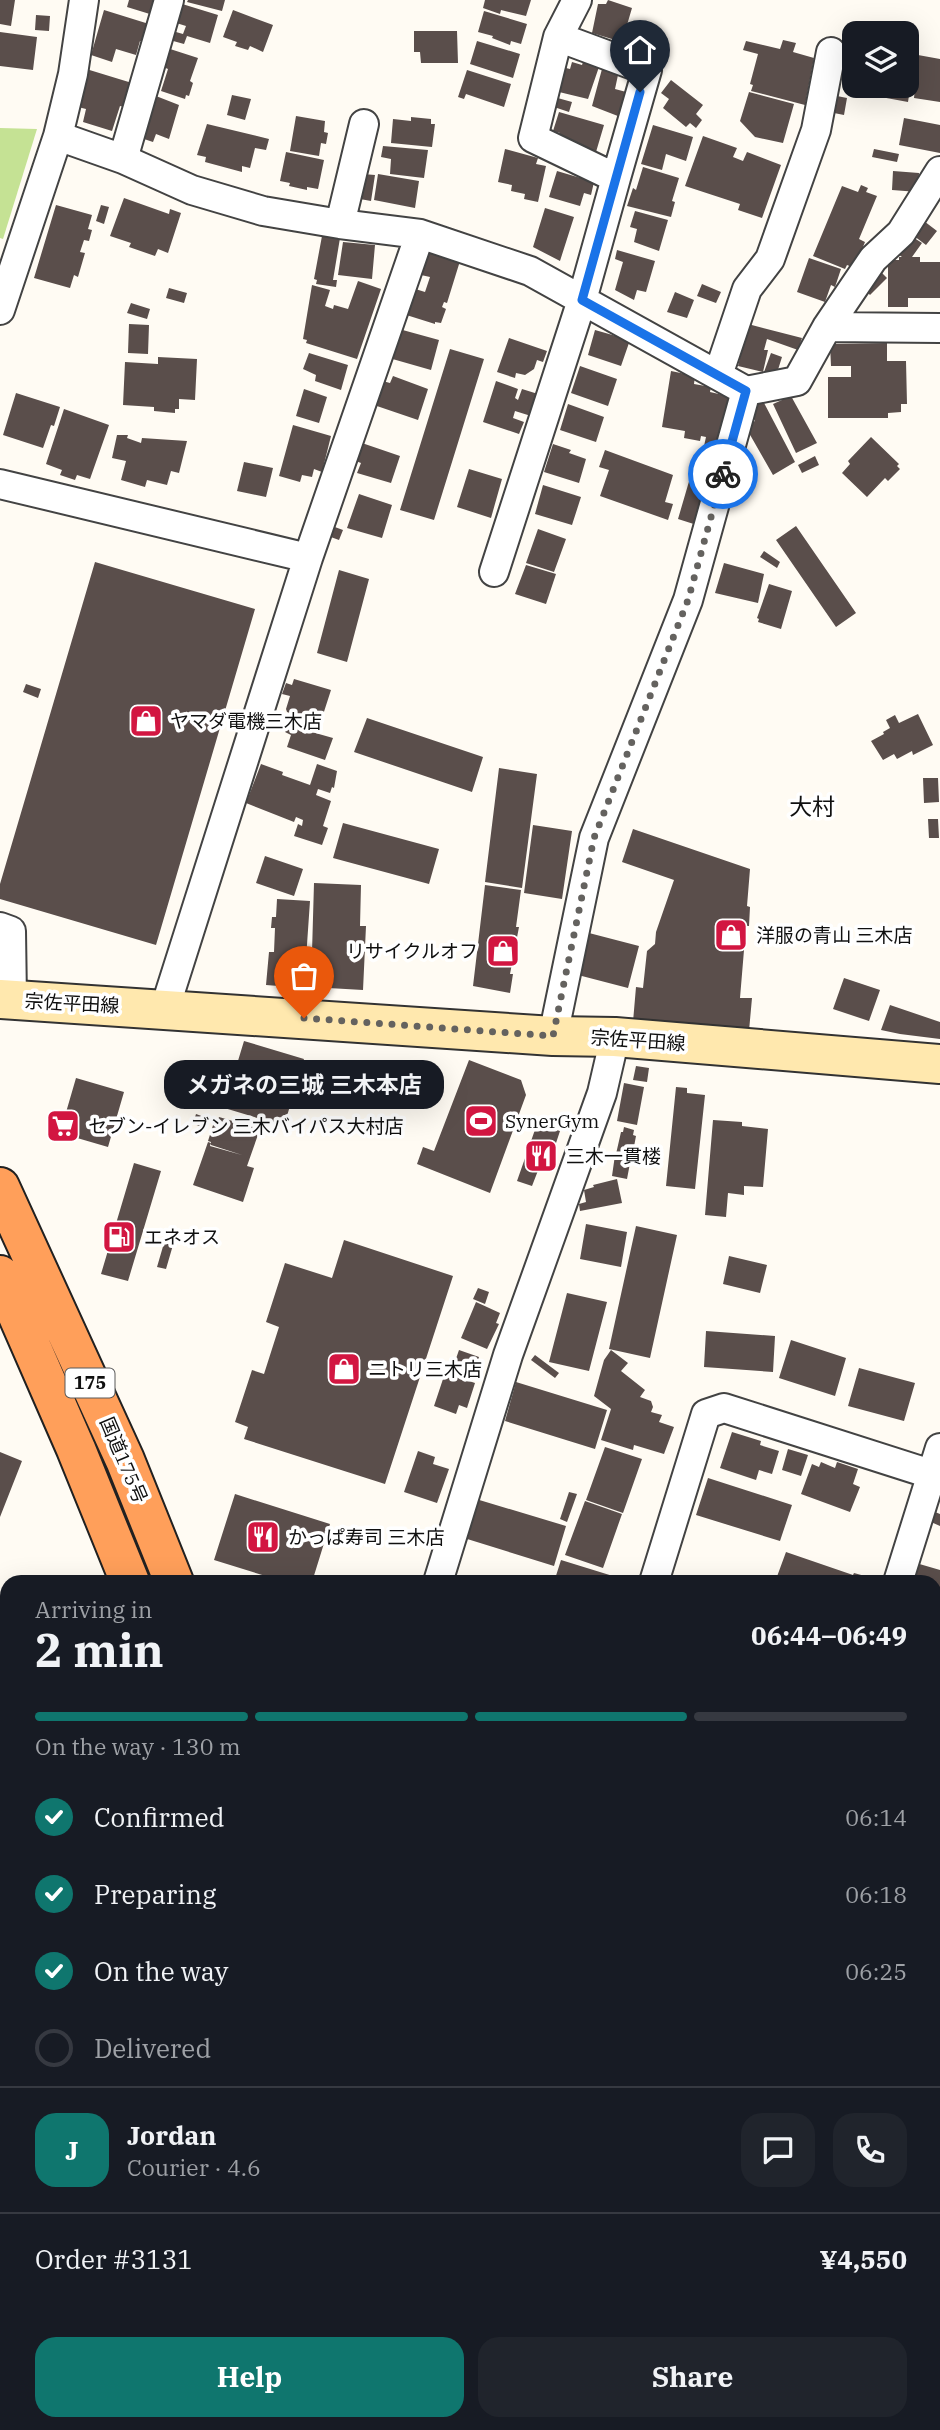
<!DOCTYPE html>
<html lang="en">
<head>
<meta charset="utf-8">
<style>
	body { margin:0; font-family:"IBM Plex Serif","Noto Sans JP",serif; background:#20242c; color:#f1f3f6; height:100vh; display:flex; flex-direction:column; font-size:26px; white-space:nowrap }
	* { box-sizing:border-box; margin:0 }
	p { font-size:23px; color:#9ea1a6 }
	.icon { flex:none; width:38px; height:38px; fill:none; stroke:currentColor; stroke-width:2; stroke-linecap:round; stroke-linejoin:round }
	.map { position:relative; flex:1; overflow:hidden }
	.sheet { position:absolute; left:0px; top:1575px; width:942px; height:856px; display:flex; flex-direction:column; background:#171b24; border-radius:21px 21px 0 0; box-shadow:0 7px 28px #0002 }
	.sheet>* { flex:none }
	.buttons { position:absolute; left:842px; top:21px; display:grid; gap:14px }
	.buttons a { display:grid; place-items:center; width:77px; height:77px; border-radius:14px; background:#171b24; box-shadow:0 7px 28px #0002; font-size:35px }
	.pin { position:absolute; display:grid; place-items:center; width:60px; height:60px; color:#fff; margin:-72px -30px; border-radius:50% 50% 50% 0; rotate:-45deg; box-shadow:0 0 7px #0007 }
	.pin .icon { rotate:45deg }
	.courier { position:absolute; display:grid; place-items:center; width:70px; height:70px; margin:-35px; border:5px solid #1a73e8; border-radius:50%; background:#fff; color:#222; box-shadow:0 2px 9px #0007 }
	.bubble { position:absolute; height:49px; border-radius:21px; background:#171b24; box-shadow:0 7px 28px #0002; font-size:23px; font-weight:700; line-height:49px; text-align:center }
	.head em { font-style:normal; font-weight:700 }
	.head div { display:flex; flex-direction:column-reverse }
	.head { display:flex; align-items:center; justify-content:space-between; height:119px; padding:0 35px }
	h1 { font-size:46px; font-weight:700; line-height:52px }
	.bar { display:grid; grid-template-columns:repeat(4,1fr); gap:10px 7px; align-content:center; height:84px; padding:0 35px }
	.bar i { height:9px; border-radius:5px; background:#363941 }
	.bar .active { background:#0f766e }
	.bar p { grid-column:span 4 }
	.line { display:flex; align-items:center; gap:18px; padding:0 35px; border-top:2px solid #363941 }
	.line div { flex:1 }
	.round { display:grid; place-items:center; flex:none; width:74px; height:74px; border-radius:21px; background:#20242c }
	ol { padding:0 35px; list-style:none }
	li { display:flex; align-items:center; gap:21px; height:77px }
	li p { margin-inline-start:auto }
	li .icon { padding:7px; border-radius:50%; background:#0f766e; color:#fff; stroke-width:4 }
	li:last-child { color:#9ea1a6 }
	li i { width:38px; height:38px; border:4px solid #363941; border-radius:50% }
	.button { display:flex; gap:14px; margin-top:auto; padding:14px 35px }
	.button a { flex:1; height:80px; border-radius:21px; background:#0f766e; color:#fff; font-size:28px; font-weight:700; line-height:80px; text-align:center }
	.button a+a { background:#20242c; color:#f1f3f6 }
	.map>svg:first-child { display:block }
</style>
</head>
<body>
<div class="map">
<svg width="940" height="2430" viewBox="0 0 940 2430">
	<rect width="100%" height="100%" fill="#fffbf3"/>
	<path fill="#c5e294" d="M0,128L37,129L3,239L0,238Z"/>
	<g fill="none" stroke-linecap="round" stroke-linejoin="round">
		<path stroke="#2fb7dd" stroke-width="8" d="M934,1671L940,1673"/>
		<path stroke="#b1eefd" stroke-width="47" d="M882,2424L915,2430
			M36,2430L61,2424"/>
	</g>
	<path fill="#5a4e4b" d="M0,0H15L11,26L0,24Z
		M129,0H158L153,15L127,7Z
		M188,0H225L222,11L187,2Z
		M485,0H531L526,16L501,10L500,14L483,8Z
		M608,0L632,8L622,42L592,33L598,4H606Z
		M179,3L218,15L210,43L187,36L184,44L166,39L169,30L183,34L186,26L173,22Z
		M104,10L149,24L144,42L140,41L136,55L116,49L112,62L91,55Z
		M233,10L273,25L263,52L250,46L248,50L235,46L237,42L223,37Z
		M484,11L527,24L521,44L511,41L510,45L492,38L493,36L478,32Z
		M36,15L50,16L49,31L35,30Z
		M414,31H457L458,63H421L420,52H414Z
		M0,32L37,37L33,70L0,66Z
		M783,40L796,43L793,52L814,58L805,105L751,91L753,85L750,84L758,54L743,50L746,41L780,49Z
		M477,41L520,54L513,78L470,64Z
		M853,42L854,86H906V51L912,52V76L908,102L843,90Z
		M167,48L198,58L190,81L193,83L189,96L186,95L185,99L161,91L168,69L161,66Z
		M918,55L940,59V102L914,98Z
		M584,59L600,64L588,99L559,92L566,68L570,69L572,62L582,65Z
		M83,68L132,83L124,107L120,106L112,131L83,122L86,109L74,106Z
		M602,69L618,75L615,89L630,93L623,118L592,106Z
		M467,70L511,84L504,107L466,94L464,99L458,97Z
		M671,80L703,105L696,114L702,120L696,128L690,123L686,127L663,108L669,99L661,93Z
		M749,92L794,104L783,143L755,137L740,121Z
		M232,95L251,99L245,120L227,115Z
		M156,96L179,105L169,139L156,134L153,142L144,139Z
		M837,96L847,98L844,115L834,113Z
		M554,97L572,102L569,112L551,106Z
		M559,112L604,125L596,152L558,140L560,133L553,131Z
		M296,116L325,121L324,132L328,133L326,144L321,143L319,156L290,151Z
		M411,117L431,119V124H435L432,147L391,143L393,119L411,121Z
		M904,118L940,125V153L899,145Z
		M207,124L269,139L266,150L255,148L250,168L242,166V172L205,162L206,157L197,155Z
		M653,125L693,137L686,161L666,154L662,170L641,164Z
		M703,136L737,148L733,157L743,161L747,152L781,165L762,218L738,210L740,204L685,186Z
		M383,146L428,150L424,178L390,174L391,159L381,157Z
		M505,149L538,158L536,164L546,166L538,202L524,199L525,194L511,191L512,185L498,182Z
		M874,149L899,154L897,162L872,157Z
		M286,152L324,160L318,189L307,187V190L289,186L290,183L280,181Z
		M643,167L679,178L672,201L675,202L671,217L627,206L633,188L636,190Z
		M557,171L594,182L591,195L584,193L580,206L549,197Z
		M893,171L919,173L918,192L892,190Z
		M363,174L375,175L371,201L360,199Z
		M378,174L419,181L415,208L374,200Z
		M861,185L868,188L866,192L877,196L859,239L865,242L858,259H855L852,267L847,265L845,269L813,256L842,186L858,192Z
		M124,198L169,214L170,209L181,213L168,253L158,249L155,256L129,247L131,243L110,236Z
		M56,205L92,215L88,229L92,230L89,241L84,240L80,252L85,253L78,277L74,275L70,288L34,278Z
		M101,205L109,207L104,224L96,221Z
		M545,208L574,217L560,261L533,247Z
		M635,211L668,220L659,251L634,242L637,229L630,227Z
		M920,218L937,231L926,245L910,233Z
		M908,234L922,243L912,257H920V262H940V298H908V307H888V260H899V257H902L895,252Z
		M322,236L340,238L333,280H337L336,287L316,284L317,280L314,279Z
		M343,242L375,245L372,279L338,275Z
		M617,250L655,261L646,292L637,290L634,300L615,290L623,262L615,259Z
		M429,251L460,261L447,303L444,302L442,307L446,309L441,323L435,322V324L400,313L409,287L425,292L430,277L421,275Z
		M809,258L841,269L835,287L831,285L825,302L797,292Z
		M879,270L887,278L870,295L862,287Z
		M358,281L381,289L357,359L306,343L307,340L303,339L312,285L330,290L325,306L333,309L334,305L348,309Z
		M702,284L721,292L716,303L697,296Z
		M169,288L187,293L184,303L166,298Z
		M675,292L694,300L687,318L667,312Z
		M131,303L150,309L147,319L127,313Z
		M129,324L149,325L148,354L128,353Z
		M748,324L802,338L798,350L767,339L764,350H768L763,372L738,366Z
		M399,329L439,340L431,370L389,358Z
		M595,330L630,340L621,366L588,355Z
		M509,338L547,351L543,362L537,360L534,369L525,375L516,373L515,378L497,372Z
		M887,343V361H906L907,404H901V412L888,413V418H828V377H851V366H831L830,344Z
		M450,349L484,359L434,520L400,510Z
		M309,353L348,365L341,390L315,381L316,375L303,369Z
		M771,353L782,357L776,376L764,372Z
		M158,357L197,359L195,400L179,399V409H175V413L154,411V407L123,405L125,362L158,364Z
		M580,366L617,379L608,406L571,393Z
		M671,371L695,376L694,384L711,387L710,392L732,397L718,459L702,455L706,437L701,436L700,441L684,438L685,431L662,427Z
		M393,376L428,389L418,420L371,404L379,380L390,383Z
		M496,381L518,389L515,398L518,400L522,389L538,394L531,416L515,411L513,418L524,422L519,434L483,422Z
		M304,389L327,397L319,423L296,416Z
		M16,393L60,407L54,426L51,425L43,448L3,435Z
		M791,396L817,443L796,453L773,404Z
		M763,401L795,462L773,475L745,426L755,421L748,409Z
		M568,404L604,417L596,442L560,430Z
		M64,409L109,425L90,479L77,475L75,480L60,475L62,470L46,464Z
		M293,425L331,436L322,472L314,469L312,477L302,475L300,482L279,476Z
		M117,435H128L127,438L141,443L142,438L187,441L179,473L171,471L167,485L147,480L145,487L121,480L126,461L112,458Z
		M871,437L899,464L897,466L900,469L888,481L885,478L867,497L842,473L850,464L848,461Z
		M359,442L400,456L391,483L357,473L361,463L353,460Z
		M553,444L571,450L569,453L586,459L579,483L544,472Z
		M605,450L673,475L665,502L673,504L668,520L600,496L609,470L599,467Z
		M815,456L819,465L802,473L798,465Z
		M244,462L273,468L266,497L237,491Z
		M469,469L502,479L491,518L457,507Z
		M690,478L711,485L700,526L678,519Z
		M543,485L581,497L572,525L535,514Z
		M359,494L392,505L382,538L347,528Z
		M332,526L343,530L339,540L328,536Z
		M796,526L856,613L836,627L776,540Z
		M538,529L566,539L554,572L526,563Z
		M764,551L780,562L777,568L760,557Z
		M95,562L255,609L156,945L0,899V884Z
		M724,563L764,574L758,603L715,593Z
		M526,565L556,574L546,604L515,594Z
		M339,570L369,579L347,662L317,653Z
		M769,584L792,591L781,629L758,622L759,619L757,618Z
		M294,679L331,690L321,721L319,720L317,726L304,722L305,718L287,712L286,709L290,696L282,694L286,683L292,685Z
		M26,684L41,689L38,698L23,692Z
		M918,714L933,745L913,755L912,751L897,759L894,754L883,760L871,741L884,734L883,732L890,728L886,720L895,715L899,723Z
		M367,718L483,757L472,792L354,752Z
		M287,725L333,738L325,760L287,747L291,735L285,732Z
		M261,764L283,772L282,775L310,785L317,764L337,771L334,788L332,787L330,793L318,789L316,795L331,801L323,826L328,828L322,845L294,836L298,824L302,826L303,820L296,817L294,822L246,803Z
		M499,768L537,774L522,888L485,882Z
		M923,778H938L939,802L924,803Z
		M928,819H938L939,838H929Z
		M343,823L439,849L429,884L333,858Z
		M533,825L572,831L562,899L524,893Z
		M633,829L750,869L747,906L750,907L749,926H746L740,998H752L749,1031L633,1022L636,987L643,988L647,951L655,944L656,932L674,880L622,862Z
		M265,856L303,869L294,896L256,883Z
		M314,883L361,885L360,926H366L363,990L311,987Z
		M485,885L521,890L516,927H519L510,974H513L510,993L473,986Z
		M277,899L310,901L304,988L266,985L269,952H274L275,928H271L272,917H276Z
		M589,933L639,946L628,988L578,975Z
		M844,978L880,990L869,1021L833,1009Z
		M890,1005L940,1022V1039L900,1034L881,1030Z
		M244,1041L304,1059L284,1126L211,1104L212,1101L206,1099L216,1068L234,1074Z
		M469,1060L521,1080L526,1095L490,1193L417,1164L423,1147L434,1151Z
		M636,1066L649,1068L647,1082L633,1080Z
		M76,1078L124,1092L108,1147L60,1133Z
		M624,1083L644,1087L637,1125L617,1121Z
		M676,1087L687,1088V1093L705,1095L695,1189L666,1186Z
		M196,1114L210,1119L207,1128L193,1124Z
		M219,1117L260,1129L247,1166L254,1168L243,1202L193,1185L208,1142L211,1143L210,1146L242,1155L211,1145V1142L208,1141L214,1122L217,1123Z
		M713,1120L742,1122V1126L768,1129L763,1187L744,1186V1195L728,1193L726,1217L705,1215Z
		M537,1124L560,1131L547,1170L539,1168L532,1186L517,1181Z
		M624,1127L634,1130L633,1135L636,1136L632,1157L616,1154L621,1132H623Z
		M615,1155L631,1158L627,1179L612,1176Z
		M134,1163L161,1171L128,1281L101,1274Z
		M617,1179L622,1203L580,1211L579,1204L586,1202L584,1190L594,1187L593,1185Z
		M586,1224L627,1232L621,1267L580,1259Z
		M636,1226L677,1235L650,1358L609,1349Z
		M344,1240L453,1276L385,1484L244,1439L248,1427L235,1422L252,1370L264,1374L279,1327L266,1322L285,1263L332,1278Z
		M164,1243L173,1245L166,1269L157,1267Z
		M729,1256L767,1265L760,1293L723,1284Z
		M478,1288L489,1292L485,1304L473,1299Z
		M567,1293L607,1302L589,1371L549,1362Z
		M476,1302L500,1313L496,1323L499,1324L487,1349L461,1338Z
		M706,1331L775,1336L773,1372L704,1367Z
		M791,1340L846,1358L835,1396L779,1378Z
		M459,1350L479,1357L472,1381L451,1373Z
		M611,1350L628,1363L621,1371L645,1390L640,1397L651,1401L653,1407L651,1412L662,1415L659,1422L674,1427L664,1454L634,1445L633,1450L601,1440L611,1409L594,1396L604,1360Z
		M535,1355L559,1373L555,1378L531,1360Z
		M859,1368L915,1383L904,1421L848,1406Z
		M445,1373L475,1383L467,1408L459,1405L456,1414L434,1406Z
		M516,1382L607,1410L595,1449L505,1421Z
		M732,1432L761,1441L760,1445L779,1451L772,1474L759,1470L756,1480L720,1468Z
		M605,1447L642,1459L623,1513L586,1500Z
		M788,1449L808,1455L801,1476L782,1470Z
		M418,1451L435,1457L433,1464L449,1469L437,1503L404,1492Z
		M0,1452L22,1461L0,1517Z
		M821,1462L835,1468L837,1462L858,1469L853,1484L860,1487L850,1512L801,1494L812,1464L819,1467Z
		M708,1478L792,1505L780,1541L696,1515Z
		M569,1492L577,1494L567,1522L560,1519Z
		M235,1494L330,1524L312,1582H285L214,1560Z
		M476,1499L566,1526L554,1566L464,1538Z
		M585,1501L622,1514L603,1568L565,1555Z
		M935,1512L940,1514V1526L931,1522Z
		M786,1552L853,1575L854,1573L872,1578L871,1582H775Z
		M561,1560L629,1581V1582H554Z
		M916,1563L940,1570V1630L934,1628V1582H911Z
		M0,1686L7,1689V1745L0,1742Z
		M934,1724L940,1726V1767L934,1765Z
		M934,1789L940,1790V1827L934,1826Z
		M0,1807L7,1810V1840L0,1854Z
		M934,1933L940,1935V2145L935,2160Z
		M0,2020H7V2330H0Z
		M558,2424H576L578,2430H554L553,2425Z"/>
	<g fill="none" stroke-linecap="round" stroke-linejoin="round">
		<defs>
			<path id="minor" d="M558,37L647,70L616,178
				M58,136L123,159L192,190L263,211L340,224L420,234L530,271L746,391L797,381L827,327L873,259L901,233L940,171
				M123,159L169,0
				M340,224L364,124
				M0,310L58,136L73,74L84,0
				M827,327L940,328
				M718,375L747,289L770,259L816,130L831,52
				M0,484L308,558
				M494,572L582,300L616,178L533,138L558,37L577,0
				M0,927L11,931L12,1000
				M165,1008L308,558L420,234
				M553,1036L594,838L688,600L746,391
				M438,1582L508,1355L602,1093L615,1037
				M654,1582L706,1414L724,1408L940,1477
				M898,1582L940,1448
				M934,1690L940,1692
				M934,1899L940,1901
				M934,2378L940,2379
				M631,2424L652,2430
				M343,2430L344,2424"/>
			<path id="tertiary" d="M0,1964L7,1965
				M934,2213L940,2215"/>
			<path id="secondary" d="M0,999L553,1036L615,1037L940,1064"/>
			<path id="trunk" d="M0,1187L125,1460L174,1582
				M0,1275L76,1449L130,1582
				M438,2424L439,2430
				M480,2424L482,2430"/>
		</defs>
		<use href="#minor" stroke="#434343" stroke-width="32"/>
		<use href="#tertiary" stroke="#434343" stroke-width="38"/>
		<use href="#secondary" stroke="#323232" stroke-width="42"/>
		<use href="#trunk" stroke="#212121" stroke-width="42"/>
		<use href="#minor" stroke="#fff" stroke-width="28"/>
		<use href="#tertiary" stroke="#fff" stroke-width="35"/>
		<use href="#secondary" stroke="#ffe8ae" stroke-width="38"/>
		<use href="#trunk" stroke="#ff9f5a" stroke-width="38"/>
	</g>
	<g fill="none" stroke-linecap="round" stroke-linejoin="round">
		<path stroke="#64625f" stroke-width="7" stroke-dasharray="0 12.6" d="M304,1018L553,1036L594,838L688,600L723,474"/>
		<path stroke="#1a73e8" stroke-width="9" d="M640,92L582,300L746,391L723,474"/>
	</g>
	<defs>
		<symbol id="shop-square" viewBox="-11 -11 22 22"><rect x="-9" y="-9" width="18" height="18" rx="4" fill="#d21641" stroke="#fff"/><path d="M-5-2.5h2.3a2.7 3.5 0 0 1 5.4 0H5L5.5 6h-11ZM-1.5-2.5h3a1.5 2.3 0 0 0-3 0Z" fill="#fff"/></symbol>
		<symbol id="stadium-square" viewBox="-11 -11 22 22"><rect x="-9" y="-9" width="18" height="18" rx="4" fill="#d21641" stroke="#fff"/><path d="M0-5a6.5 5 0 1 0 0 10a6.5 5 0 1 0 0-10ZM-3.5-1.8h7v3.6h-7Z" fill="#fff"/></symbol>
		<symbol id="supermarket-square" viewBox="-11 -11 22 22"><rect x="-9" y="-9" width="18" height="18" rx="4" fill="#d21641" stroke="#fff"/><path d="M-6-5.5h2.5l.6 2H6L4.5 2H-2.5L-4.4-4H-6ZM-1.5 3.2a1.3 1.3 0 1 0 .1 0ZM3 3.2a1.3 1.3 0 1 0 .1 0Z" fill="#fff"/></symbol>
		<symbol id="restaurant-square" viewBox="-11 -11 22 22"><rect x="-9" y="-9" width="18" height="18" rx="4" fill="#d21641" stroke="#fff"/><path d="M-5-6h1v4h1v-4h1v4h1v-4h1v5L-1.5 .5V6h-2V.5L-5-1ZM5-6V6H3V1.5H1.5Q1.5-4 5-6Z" fill="#fff"/></symbol>
		<symbol id="fuel-square" viewBox="-11 -11 22 22"><rect x="-9" y="-9" width="18" height="18" rx="4" fill="#d21641" stroke="#fff"/><path d="M-5.5-6h7V0h2V4h1.3V-2.5L3-4.5l.8-.8L6-3V5H2.5V1h-1V6h-7ZM-4.2-4.7v3.2H.2V-4.7Z" fill="#fff"/></symbol>
	</defs>
	<g fill-rule="evenodd">
		<use href="#shop-square" x="127" y="702" width="38" height="38"/>
		<use href="#shop-square" x="712" y="916" width="38" height="38"/>
		<use href="#shop-square" x="484" y="932" width="38" height="38"/>
		<use href="#stadium-square" x="462" y="1102" width="38" height="38"/>
		<use href="#supermarket-square" x="44" y="1107" width="38" height="38"/>
		<use href="#restaurant-square" x="522" y="1137" width="38" height="38"/>
		<use href="#fuel-square" x="100" y="1218" width="38" height="38"/>
		<use href="#shop-square" x="325" y="1350" width="38" height="38"/>
		<use href="#restaurant-square" x="244" y="1518" width="38" height="38"/>
	</g>
	<g text-anchor="middle" stroke-width="7" stroke-linejoin="round" paint-order="stroke">
		<rect fill="#fff" stroke="#585858" stroke-width="2" x="65.5" y="1368.5" width="49" height="29" rx="5"/>
		<g font-size="18" font-weight="bold" fill="#101010">
			<text x="90" y="1389">175</text>
		</g>
		<g font-size="19" fill="#101010" stroke="#fff" text-anchor="start">
			<text x="170" y="728">ヤマダ電機三木店</text>
			<text x="756" y="942">洋服の青山 三木店</text>
			<text x="478" y="958" text-anchor="end">リサイクルオフ</text>
			<text x="505" y="1128">SynerGym</text>
			<text x="88" y="1133">セブン-イレブン 三木バイパス大村店</text>
			<text x="566" y="1163">三木一貫楼</text>
			<text x="144" y="1244">エネオス</text>
			<text x="368" y="1376">ニトリ三木店</text>
			<text x="288" y="1544">かっぱ寿司 三木店</text>
		</g>
		<g font-size="19" fill="#101010" stroke="#fff">
			<text transform="translate(72 1003) rotate(3)" y="7">宗佐平田線</text>
			<text transform="translate(638 1040) rotate(4)" y="7">宗佐平田線</text>
			<text transform="translate(124 1460) rotate(67)" y="7">国道175号</text>
		</g>
		<g font-size="23" fill="#101010" stroke="#fff">
			<text x="812" y="815">大村</text>
		</g>
	</g>
</svg>
<div class="buttons">
<a><svg class="icon" aria-label="layers" viewBox="0 0 24 24"><path d="M12 4l9 5-9 5-9-5zM3 14l9 5 9-5"/></svg></a>
</div>
<div class="pin" style="left:304px;top:1018px;background:#ea580c"><svg class="icon" aria-label="bag" viewBox="0 0 24 24"><path d="M5 8h14l-1 12H6zM9 8a3 3 0 0 1 6 0"/></svg></div>
<div class="pin" style="left:640px;top:92px;background:#1f2937"><svg class="icon" aria-label="home" viewBox="0 0 24 24"><path d="M3 11l9-7 9 7M6 9v11h12V9"/></svg></div>
<div class="courier" style="left:723px;top:474px"><svg class="icon" aria-label="bike" viewBox="0 0 24 24"><circle cx="6" cy="16" r="4"/><circle cx="18" cy="16" r="4"/><path d="M6 16l4-8h5l3 8M10 8l3 8H6M13 5h3"/></svg></div>
<div class="bubble" style="left:164px;top:1060px;width:280px">メガネの三城 三木本店</div>
<section class="sheet">
<div class="head"><div><h1>2 min</h1><p>Arriving in</p></div><em>06:44–06:49</em></div>
<div class="bar"><i class="active"></i><i class="active"></i><i class="active"></i><i></i><p>On the way · 130 m</p></div>
<ol>
<li><svg class="icon" aria-label="check" viewBox="0 0 24 24"><path d="M5 12l5 5 9-10"/></svg>Confirmed<p>06:14</p></li>
<li><svg class="icon" aria-label="check" viewBox="0 0 24 24"><path d="M5 12l5 5 9-10"/></svg>Preparing<p>06:18</p></li>
<li><svg class="icon" aria-label="check" viewBox="0 0 24 24"><path d="M5 12l5 5 9-10"/></svg>On the way<p>06:25</p></li>
<li><i></i>Delivered</li>
</ol>
<div class="line" style="height:126px"><b class="round" style="background:#0f766e;color:#fff">J</b><div><b>Jordan</b><p>Courier · 4.6</p></div><a class="round"><svg class="icon" aria-label="chat" viewBox="0 0 24 24"><path d="M4 5h16v11H9l-5 4z"/></svg></a><a class="round"><svg class="icon" aria-label="phone" viewBox="0 0 24 24"><path d="M5 4h4l2 5-3 2q2 4 5 5l2-3 5 2v4C11 20 4 13 5 4z"/></svg></a></div>
<div class="line" style="height:91px"><div>Order #3131</div><b>¥4,550</b></div>
<div class="button"><a>Help</a><a>Share</a></div>
</section>
</div>
</body>
</html>
